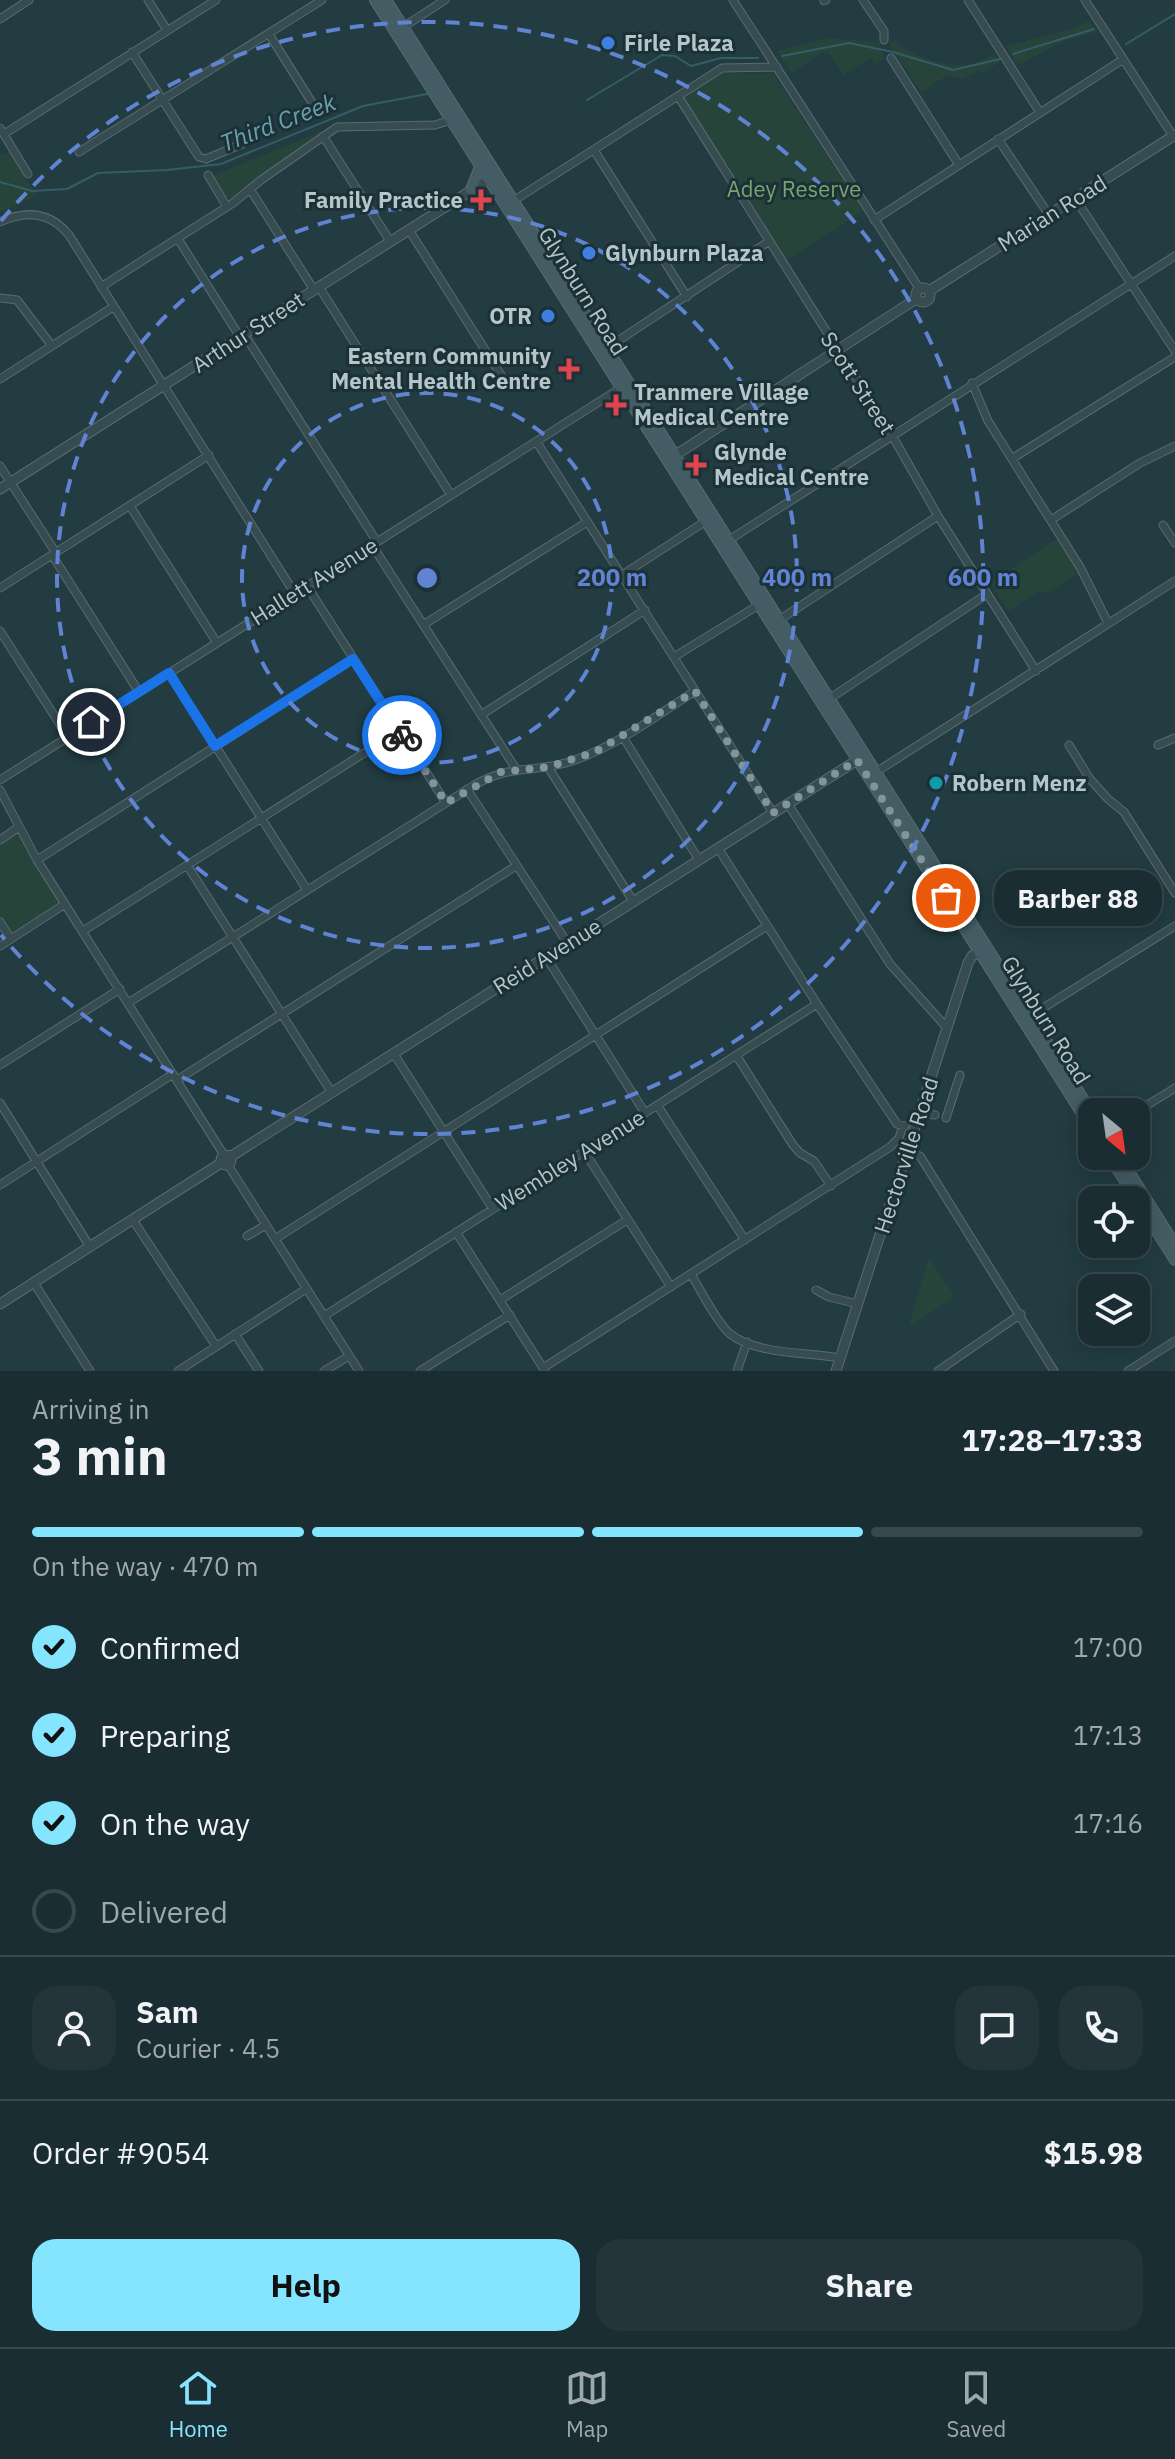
<!DOCTYPE html>
<html lang="en">
<head>
<meta charset="utf-8">
<style>
	body { margin:0; font-family:"IBM Plex Sans",sans-serif; background:#23353a; color:#f1f3f6; height:100vh; display:flex; flex-direction:column; font-size:30px; white-space:nowrap }
	* { box-sizing:border-box; margin:0 }
	p { font-size:26px; color:#9fa8ac }
	.icon { flex:none; width:44px; height:44px; fill:none; stroke:currentColor; stroke-width:2; stroke-linecap:round; stroke-linejoin:round }
	.map { position:relative; height:1371px; overflow:hidden }
	.sheet { display:flex; flex-direction:column; background:#1a2d32; flex:1 }
	.sheet>* { flex:none }
	.needle { width:52px; rotate:151deg }
	.fabs { position:absolute; left:1078px; top:1098px; display:grid; gap:16px }
	.fabs a { display:grid; place-items:center; width:72px; height:72px; border-radius:16px; background:#1a2d32; box-shadow:0 4px 20px #0003,0 0 0 2px #38494d; font-size:40px }
	.pin { position:absolute; display:grid; place-items:center; width:68px; height:68px; color:#fff; margin:-34px; border:4px solid #fff; border-radius:50%; box-shadow:0 2px 8px #0007 }
	.courier { position:absolute; display:grid; place-items:center; width:80px; height:80px; margin:-40px; border:6px solid #1a73e8; border-radius:50%; background:#fff; color:#222; box-shadow:0 2px 10px #0007 }
	.bubble { position:absolute; height:56px; border-radius:24px; background:#1a2d32; box-shadow:0 4px 20px #0003,0 0 0 2px #38494d; font-size:26px; font-weight:700; line-height:56px; text-align:center }
	.overview em { font-style:normal; font-weight:700 }
	.overview div { display:flex; flex-direction:column-reverse }
	.overview { display:flex; align-items:center; justify-content:space-between; height:136px; padding:0 32px }
	h1 { font-size:52px; font-weight:700; line-height:60px }
	.bar { display:grid; grid-template-columns:repeat(4,1fr); gap:12px 8px; align-content:center; height:96px; padding:0 32px }
	.bar i { height:10px; border-radius:6px; background:#38494d }
	.bar .on { background:#85e5ff }
	.bar p { grid-column:span 4 }
	.line { display:flex; align-items:center; gap:20px; padding:0 32px; border-top:2px solid #38494d }
	.line div { flex:1 }
	.round { display:grid; place-items:center; flex:none; width:84px; height:84px; border-radius:24px; background:#23353a }
	ol { padding:0 32px; list-style:none }
	li { display:flex; align-items:center; gap:24px; height:88px }
	li p { margin-inline-start:auto }
	li .icon { padding:8px; border-radius:50%; background:#85e5ff; color:#111; stroke-width:4 }
	li:last-child { color:#9fa8ac }
	li i { width:44px; height:44px; border:4px solid #38494d; border-radius:50% }
	.cta { display:flex; gap:16px; margin-top:auto; padding:16px 32px }
	.cta a { flex:1; height:92px; border-radius:24px; background:#85e5ff; color:#111; font-size:32px; font-weight:700; line-height:92px; text-align:center }
	.cta a+a { background:#23353a; color:#f1f3f6 }
	.menu { display:flex; justify-content:space-around; align-items:center; height:112px; border-top:2px solid #38494d; background:#1a2d32; font-size:22px; color:#9fa8ac }
	.menu a { display:grid; justify-items:center; gap:4px }
	.menu .on { color:#85e5ff }
	.map>svg:first-child { display:block }
</style>
</head>
<body>
<div class="map">
<svg width="1175" height="1371" viewBox="0 0 1175 1371">
	<rect width="100%" height="100%" fill="#223c42"/>
	<path fill="#27443b" d="M1089,21L1096,32L1067,40L1017,65L1006,46L1071,29Z
		M827,38L880,42L884,59L876,64L871,58L843,75L829,54L822,53L791,73L777,51Z
		M894,40C912,57 953,72 978,62C984,60 990,55 995,52L1000,62L982,73L980,71L961,79L948,75L921,92L889,44Z
		M721,73L773,74L863,211L786,261L682,96Z
		M325,130L231,199L225,196L212,176Z
		M9,152L37,196L0,212V155Z
		M1058,538L1079,573L1045,594L1042,590L1008,611L990,582Z
		M19,827L65,904L11,939L0,922V840Z
		M929,1257L955,1297L908,1327Z"/>
	<g fill="none" stroke-linecap="round" stroke-linejoin="round">
		<path stroke="#335e68" stroke-width="2" d="M1126,44L1175,14
			M1013,54L1094,29
			M782,56L849,43L893,52L953,70L1000,59
			M587,100L662,55L675,56L691,66L721,58H758
			M0,182L32,191L67,189L98,173L167,170L221,164L363,106L427,94"/>
		<defs>
			<path id="minor" d="M148,0L167,30
				M733,0L919,288
				M863,0L884,31V40
				M968,0L1039,111
				M1085,0L1173,136
				M824,1L826,0
				M0,19L29,0
				M400,29L445,0
				M269,34L316,109
				M132,52L199,157L206,159L242,144
				M891,58L959,165
				M678,96L893,437L938,516L1036,671
				M0,128L28,174
				M4,134L216,0
				M323,136L390,241
				M998,139L1049,215
				M594,150L687,297
				M79,152L322,0
				M208,175L227,207
				M250,189L314,290
				M1075,198L1175,351
				M510,203L722,68L777,67
				M874,220L1122,60
				M0,222C26,210 50,212 69,235L295,594
				M409,230L501,375
				M178,239L240,337L248,340L377,542
				M101,287L233,203L261,180L337,127L435,125L451,120
				M319,287L451,495
				M0,298L17,300L52,346
				M604,350L768,242
				M0,379L113,307
				M972,383L988,421L1080,567L1108,623
				M536,441L773,813
				M1013,458L1175,357
				M0,466L56,553
				M130,506L217,643
				M1051,520L1140,463L1175,446
				M1163,525L1175,543
				M729,540L1175,256
				M372,545L516,769
				M52,555L139,692
				M622,575L706,521
				M307,586L446,803
				M0,588L209,455
				M776,622L938,516
				M423,625L587,522
				M0,631L68,737
				M674,657L762,603
				M169,673L307,890
				M826,701L987,594
				M481,715L645,610
				M623,737L699,860
				M1069,745L1090,779L1108,799L1124,812L1175,893
				M1158,745L1175,738
				M548,767L633,901
				M873,774L1175,581
				M0,780L624,386
				M467,789L568,944
				M0,790L37,860L224,1155
				M788,804L890,964L947,1028
				M0,840L19,827
				M718,848L817,1004L897,1124L905,1126
				M37,860L353,659
				M187,865L332,1093
				M0,922L11,939
				M83,931L399,731
				M0,946L65,904
				M546,957L645,1113
				M128,1003L476,784C512,764 536,773 572,761C617,746 656,716 695,691
				M1027,1018L1175,926
				M394,1054L493,1209
				M736,1055L793,1145L800,1153L814,1161L831,1186
				M0,1065L120,989
				M177,1080L516,866
				M0,1103L90,1247
				M657,1105L745,1240
				M1136,1112L1175,1088
				M919,1113L935,1115
				M946,1118L960,1075
				M584,1151L671,1287
				M907,1152L920,1156L1054,1371
				M228,1165L359,1371
				M0,1185L173,1074
				M133,1220L216,1346
				M456,1232L545,1371
				M247,1236L266,1225
				M275,1239L767,926
				M691,1274C701,1291 716,1321 729,1333C755,1355 809,1352 840,1358
				M34,1283L90,1371
				M816,1290L829,1297L858,1304
				M500,1300L627,1220
				M324,1316L817,1004
				M235,1334L259,1371
				M543,1368L890,1147L899,1138L903,1126
				M178,1371L306,1289
				M324,1371L349,1356
				M420,1371L510,1315
				M737,1371L747,1342
				M938,1371L1021,1314
				M1128,1371L1175,1341"/>
			<path id="tertiary" d="M916 295a7 7 0 1 1 14 0a7 7 0 1 1-14 0Z
				M929,291L1175,135
				M671,458L916,299
				M0,489L494,176
				M221 1160a5 5 0 1 1 10 0a5 5 0 1 1-10 0Z
				M230,1157L862,757
				M0,1304L221,1163
				M836,1371L968,963L972,956L985,948"/>
			<path id="secondary" d="M375,0L1092,1129
				M386,0L1092,1113
				M471,190L480,167
				M1109,1156L1175,1260
				M1119,1156L1175,1245"/>
		</defs>
		<use href="#minor" stroke="#586c71" stroke-width="9"/>
		<use href="#tertiary" stroke="#586c71" stroke-width="11"/>
		<use href="#secondary" stroke="#586c71" stroke-width="12"/>
		<use href="#minor" stroke="#374c51" stroke-width="7"/>
		<use href="#tertiary" stroke="#374c51" stroke-width="9"/>
		<use href="#secondary" stroke="#445d65" stroke-width="10"/>
	</g>
	<g fill="none" stroke-linecap="round" stroke-linejoin="round">
		<path stroke="#80969c" stroke-width="8" stroke-dasharray="0 14.4" d="M402,735L446,803L501,772L548,767L595,752L695,691L773,813L857,760L946,898"/>
		<path stroke="#1a73e8" stroke-width="10" d="M91,722L169,673L215,746L353,659L402,735"/>
	</g>
	<g fill="none" stroke="#6084d3" stroke-width="4" stroke-dasharray="14 10">
		<circle cx="427" cy="578" r="185"/>
		<circle cx="427" cy="578" r="370"/>
		<path d="M1 221A556 556 0 1 1 1 935"/>
	</g>
	<g fill="#3f7fe0" stroke="#1c3136" stroke-width="3">
		<circle cx="608" cy="43" r="8"/>
		<circle cx="589" cy="253" r="8"/>
		<circle cx="548" cy="316" r="8"/>
	</g>
	<g fill="#e0444e" stroke="#1c3136" stroke-width="3">
		<path d="M477 188h8v8h8v8h-8v8h-8v-8h-8v-8h8z"/>
		<path d="M565 357h8v8h8v8h-8v8h-8v-8h-8v-8h8z"/>
		<path d="M612 393h8v8h8v8h-8v8h-8v-8h-8v-8h8z"/>
		<path d="M692 453h8v8h8v8h-8v8h-8v-8h-8v-8h8z"/>
	</g>
	<circle fill="#0f9aa8" stroke="#1c3136" stroke-width="3" cx="936" cy="783" r="8"/>
	<g text-anchor="middle" stroke-width="6" stroke-linejoin="round" paint-order="stroke">
		<g font-size="22" font-weight="bold" fill="#b3c6cc" stroke="#1c3136" text-anchor="start">
			<text x="624" y="51">Firle Plaza</text>
			<text x="463" y="208" text-anchor="end">Family Practice</text>
			<text x="605" y="261">Glynburn Plaza</text>
			<text x="532" y="324" text-anchor="end">OTR</text>
			<text x="551" y="364" text-anchor="end">Eastern Community<tspan x="551" dy="25">Mental Health Centre</tspan></text>
			<text x="634" y="400">Tranmere Village<tspan x="634" dy="25">Medical Centre</tspan></text>
			<text x="714" y="460">Glynde<tspan x="714" dy="25">Medical Centre</tspan></text>
			<text x="952" y="791">Robern Menz</text>
		</g>
		<g font-size="22" fill="#78a470" stroke="#1c3136">
			<text x="794" y="197">Adey Reserve</text>
		</g>
		<g font-size="22" fill="#b3c6cc" stroke="#1c3136">
			<text transform="translate(1052 213) rotate(-32)" y="8">Marian Road</text>
			<text transform="translate(583 291) rotate(58)" y="8">Glynburn Road</text>
			<text transform="translate(248 332) rotate(-33)" y="8">Arthur Street</text>
			<text transform="translate(858 383) rotate(57)" y="8">Scott Street</text>
			<text transform="translate(314 581) rotate(-32)" y="8">Hallett Avenue</text>
			<text transform="translate(547 956) rotate(-32)" y="8">Reid Avenue</text>
			<text transform="translate(1046 1020) rotate(58)" y="8">Glynburn Road</text>
			<text transform="translate(906 1155) rotate(-72)" y="8">Hectorville Road</text>
			<text transform="translate(570 1160) rotate(-32)" y="8">Wembley Avenue</text>
		</g>
		<g font-size="24" font-style="italic" fill="#69a2ae" stroke="#1c3136">
			<text transform="translate(278 123) rotate(-21)" y="8">Third Creek</text>
		</g>
	</g>
	<circle cx="427" cy="578" r="12" fill="#6084d3" stroke="#1c3136" stroke-width="4"/>
	<g font-size="24" text-anchor="middle" font-weight="bold" fill="#6084d3" stroke="#1c3136" stroke-width="6" stroke-linejoin="round" paint-order="stroke">
		<text x="612" y="586">200 m</text>
		<text x="797" y="586">400 m</text>
		<text x="983" y="586">600 m</text>
	</g>
</svg>
<div class="fabs">
<a><svg class="needle" viewBox="-14 -14 28 28"><path d="M0-13l5 13h-10z" fill="#e53935"/><path d="M0 13l5-13h-10z" fill="#9fa8ac"/></svg></a>
<a><svg class="icon" aria-label="locate" viewBox="0 0 24 24"><circle cx="12" cy="12" r="6"/><path d="M12 2v4M12 18v4M2 12h4M18 12h4"/></svg></a>
<a><svg class="icon" aria-label="layers" viewBox="0 0 24 24"><path d="M12 4l9 5-9 5-9-5zM3 14l9 5 9-5"/></svg></a>
</div>
<div class="pin" style="left:946px;top:898px;background:#ea580c"><svg class="icon" aria-label="bag" viewBox="0 0 24 24"><path d="M5 8h14l-1 12H6zM9 8a3 3 0 0 1 6 0"/></svg></div>
<div class="pin" style="left:91px;top:722px;background:#1f2937"><svg class="icon" aria-label="home" viewBox="0 0 24 24"><path d="M3 11l9-7 9 7M6 9v11h12V9"/></svg></div>
<div class="courier" style="left:402px;top:735px"><svg class="icon" aria-label="bike" viewBox="0 0 24 24"><circle cx="6" cy="16" r="4"/><circle cx="18" cy="16" r="4"/><path d="M6 16l4-8h5l3 8M10 8l3 8H6M13 5h3"/></svg></div>
<div class="bubble" style="left:994px;top:870px;width:168px">Barber 88</div>
</div>
<section class="sheet">
<div class="overview"><div><h1>3 min</h1><p>Arriving in</p></div><em>17:28–17:33</em></div>
<div class="bar"><i class="on"></i><i class="on"></i><i class="on"></i><i></i><p>On the way · 470 m</p></div>
<ol>
<li><svg class="icon" aria-label="check" viewBox="0 0 24 24"><path d="M5 12l5 5 9-10"/></svg>Confirmed<p>17:00</p></li>
<li><svg class="icon" aria-label="check" viewBox="0 0 24 24"><path d="M5 12l5 5 9-10"/></svg>Preparing<p>17:13</p></li>
<li><svg class="icon" aria-label="check" viewBox="0 0 24 24"><path d="M5 12l5 5 9-10"/></svg>On the way<p>17:16</p></li>
<li><i></i>Delivered</li>
</ol>
<div class="line" style="height:144px"><a class="round"><svg class="icon" aria-label="person" viewBox="0 0 24 24"><circle cx="12" cy="8" r="4"/><path d="M4 21q1-7 8-7t8 7"/></svg></a><div><b>Sam</b><p>Courier · 4.5</p></div><a class="round"><svg class="icon" aria-label="chat" viewBox="0 0 24 24"><path d="M4 5h16v11H9l-5 4z"/></svg></a><a class="round"><svg class="icon" aria-label="phone" viewBox="0 0 24 24"><path d="M5 4h4l2 5-3 2q2 4 5 5l2-3 5 2v4C11 20 4 13 5 4z"/></svg></a></div>
<div class="line" style="height:104px"><div>Order #9054</div><b>$15.98</b></div>
<div class="cta"><a>Help</a><a>Share</a></div>
</section>
<nav class="menu">
<a class="on"><svg class="icon" aria-label="home" viewBox="0 0 24 24"><path d="M3 11l9-7 9 7M6 9v11h12V9"/></svg>Home</a>
<a><svg class="icon" aria-label="map" viewBox="0 0 24 24"><path d="M3 6l6-2 6 2 6-2v14l-6 2-6-2-6 2zM9 4v14M15 6v14"/></svg>Map</a>
<a><svg class="icon" aria-label="saved" viewBox="0 0 24 24"><path d="M7 4h10v16l-5-4-5 4z"/></svg>Saved</a>
</nav>
</body>
</html>
